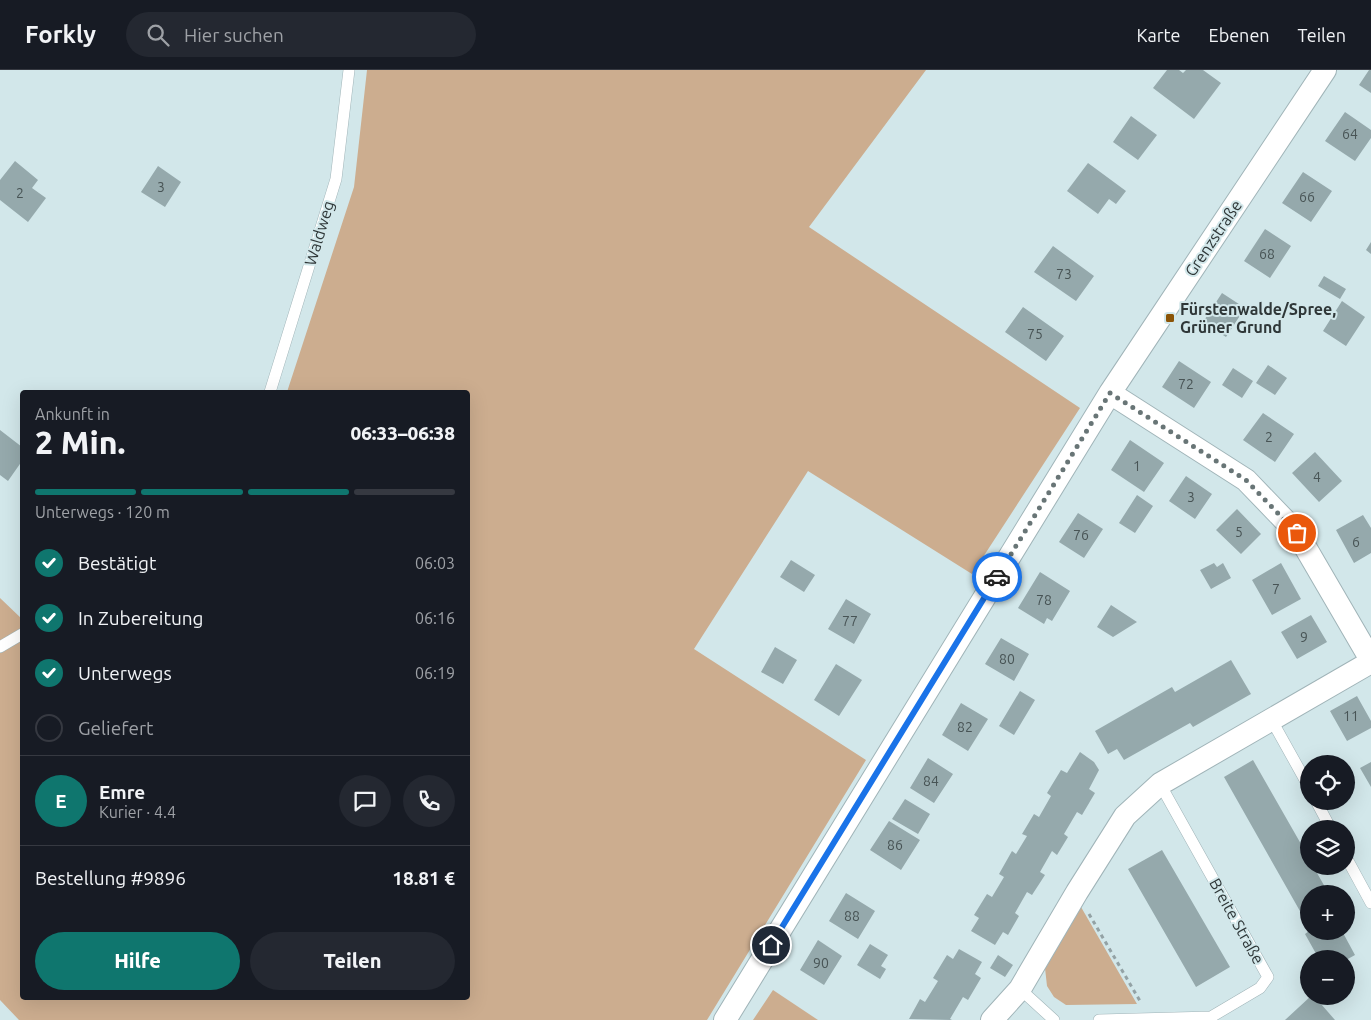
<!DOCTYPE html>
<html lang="de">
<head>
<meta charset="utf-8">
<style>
	body { margin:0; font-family:Ubuntu,sans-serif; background:#242831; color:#f1f3f6; height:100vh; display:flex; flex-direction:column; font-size:19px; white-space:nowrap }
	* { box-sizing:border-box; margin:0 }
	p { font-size:16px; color:#9ea1a6 }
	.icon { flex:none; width:28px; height:28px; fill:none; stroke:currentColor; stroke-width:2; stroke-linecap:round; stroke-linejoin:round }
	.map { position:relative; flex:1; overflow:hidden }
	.panel { position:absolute; left:20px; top:320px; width:450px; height:610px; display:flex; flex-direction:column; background:#171b24; border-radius:5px; box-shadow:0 5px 20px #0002 }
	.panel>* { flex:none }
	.tools { position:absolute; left:1300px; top:685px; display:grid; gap:10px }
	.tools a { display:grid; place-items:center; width:55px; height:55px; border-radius:50%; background:#171b24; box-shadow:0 5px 20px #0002; font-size:25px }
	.pin { position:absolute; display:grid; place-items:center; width:42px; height:42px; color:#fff; margin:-21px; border:2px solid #fff; border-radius:50%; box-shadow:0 1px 5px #0007 }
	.courier { position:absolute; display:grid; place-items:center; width:50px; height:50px; margin:-25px; border:4px solid #1a73e8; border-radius:50%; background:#fff; color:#222; box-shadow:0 1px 6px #0007 }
	.head em { font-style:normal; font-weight:800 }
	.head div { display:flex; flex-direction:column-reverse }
	.head { display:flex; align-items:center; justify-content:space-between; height:85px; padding:0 15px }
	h1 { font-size:32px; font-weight:800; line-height:38px }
	.bar { display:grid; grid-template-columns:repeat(4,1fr); gap:8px 5px; align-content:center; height:60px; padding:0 15px }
	.bar i { height:6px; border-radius:4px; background:#363941 }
	.bar .active { background:#0f766e }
	.bar p { grid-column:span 4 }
	.line { display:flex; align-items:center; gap:12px; padding:0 15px; border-top:1px solid #363941 }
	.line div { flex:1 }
	.round { display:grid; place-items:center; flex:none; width:52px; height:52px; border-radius:26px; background:#242831 }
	ol { padding:0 15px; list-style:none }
	li { display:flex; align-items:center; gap:15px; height:55px }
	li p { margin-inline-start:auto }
	li .icon { padding:5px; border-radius:50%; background:#0f766e; color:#fff; stroke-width:4 }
	li:last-child { color:#9ea1a6 }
	li i { width:28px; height:28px; border:2px solid #363941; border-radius:50% }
	.action { display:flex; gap:10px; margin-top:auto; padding:10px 15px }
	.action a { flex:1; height:58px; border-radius:30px; background:#0f766e; color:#fff; font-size:20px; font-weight:800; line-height:58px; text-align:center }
	.action a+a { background:#242831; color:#f1f3f6 }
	header { display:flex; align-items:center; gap:30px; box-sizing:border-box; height:70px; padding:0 25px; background:#171b24; border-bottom:1px solid #363941 }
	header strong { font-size:24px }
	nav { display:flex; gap:28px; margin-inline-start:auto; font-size:18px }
	.search { width:350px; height:45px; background:#242831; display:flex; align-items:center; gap:12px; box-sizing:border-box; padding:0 18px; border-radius:28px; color:#9ea1a6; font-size:19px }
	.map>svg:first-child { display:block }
</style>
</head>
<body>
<header>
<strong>Forkly</strong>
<div class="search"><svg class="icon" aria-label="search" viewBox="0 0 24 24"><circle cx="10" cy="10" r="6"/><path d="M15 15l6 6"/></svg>Hier suchen</div>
<nav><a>Karte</a><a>Ebenen</a><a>Teilen</a></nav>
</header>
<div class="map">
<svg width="1371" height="950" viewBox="0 0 1371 950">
	<rect width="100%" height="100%" fill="#d2e7ea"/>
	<path fill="#ccad8f" d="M367,0H926L809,157L1080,338L972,504L808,401L694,579L866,690L707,950H19L0,930V528L22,549V928H468V322H287L354,117Z
		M1081,837L1137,934L1066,935L1054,927L1047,916L1045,898Z
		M773,920L818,950H753Z"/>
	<path fill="#95a9ac" d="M1167,0H1179L1183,3L1186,0H1203L1221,13L1194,49L1153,18Z
		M1369,0H1371V23L1359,15Z
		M1345,42L1371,60V68L1355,91L1325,71Z
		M1131,46L1157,65L1138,90L1113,72Z
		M15,91L38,110L32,118L46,128L28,152L0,130V110Z
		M1088,93L1126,121L1116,134L1109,129L1098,144L1067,121Z
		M158,96L181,112L165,137L141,122Z
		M1303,102L1332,121L1311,152L1282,133Z
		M1265,159L1291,176L1270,208L1244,191Z
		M1371,172V184L1366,180Z
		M1053,176L1094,206L1076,231L1034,202Z
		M1324,206L1346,219L1340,229L1318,216Z
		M1222,223L1245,238L1226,267L1203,252Z
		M1342,231L1365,247L1346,276L1323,261Z
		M1023,237L1064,266L1046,291L1005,262Z
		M1179,291L1211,312L1194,338L1162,317Z
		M1268,295L1287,308L1275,325L1256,313Z
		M1233,298L1253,311L1242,328L1222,315Z
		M1263,343L1294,364L1275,392L1243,370Z
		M0,360L22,377V391L8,411L0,405Z
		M1130,370L1164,393L1144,422L1111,400Z
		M1315,382L1342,411L1319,432L1292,403Z
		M1186,406L1212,424L1195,449L1169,431Z
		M1137,425L1153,436L1135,463L1119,453Z
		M1237,439L1261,464L1241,484L1216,460Z
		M1078,443L1103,459L1084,488L1059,472Z
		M1363,445L1371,458V483L1354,493L1336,460Z
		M791,490L815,505L804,522L780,507Z
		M1214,493L1217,497L1223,493L1231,508L1211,519L1200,500Z
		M1281,493L1301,529L1272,545L1252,510Z
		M1040,502L1070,521L1052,551L1047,548L1044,554L1018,538Z
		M846,529L871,544L854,574L828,559Z
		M1111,535L1137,552L1113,567L1097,557Z
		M1311,545L1327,572L1297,589L1281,562Z
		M1001,568L1029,584L1014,611L985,594Z
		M775,577L797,590L783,614L761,602Z
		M1231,590L1251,624L1193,657L1190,653L1124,690L1117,679L1108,684L1095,661L1172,617L1175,622Z
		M836,594L862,610L839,646L814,630Z
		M1020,621L1035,630L1014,665L999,656Z
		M1357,626L1371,651V658L1347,671L1330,641Z
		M961,633L988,649L968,681L942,665Z
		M1080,682L1094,692L1099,700L1089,719L1095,723L1082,745L1077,742L1064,764L1068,767L1057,785L1052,781L1040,802L1045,805L1032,825L1027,822L1015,843L1019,846L1008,865L1003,862L995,875L971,861L979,848L974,845L987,824L992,827L1004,807L999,804L1012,781L1016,784L1027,766L1022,764L1034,744L1039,747L1051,726L1047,723L1061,700L1067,703Z
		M928,688L953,704L934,733L910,718Z
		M1253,690L1309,788V796H1313L1329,824H1309V857L1224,707Z
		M1371,692V717L1360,698Z
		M905,729L930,744L918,764L892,749Z
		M889,751L920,770L901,800L870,780Z
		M1162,780L1230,897L1196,917L1128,799Z
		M846,823L875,841L858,869L829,851Z
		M1309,861H1342L1355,885L1346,890V889H1319L1305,864Z
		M818,870L842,886L824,915L800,900Z
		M870,874L888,885L881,896L886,899L880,909L857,895Z
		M959,879L982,892L975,904L981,908L968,930L963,927L950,949L952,950L909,949L920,929L925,932L938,911L933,908L947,885L953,889Z
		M998,885L1013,895L1005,907L990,898Z
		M1311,926H1314L1335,950H1285Z"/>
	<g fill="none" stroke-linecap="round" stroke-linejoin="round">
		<defs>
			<path id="lane" d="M270,322L336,109L349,0
				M0,577L22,564
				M1271,649L1309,717
				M1316,731L1331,759
				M1346,787L1371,833
				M1020,919L1054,950
				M1099,950L1211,947L1260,918L1268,907L1160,714"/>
			<path id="street" d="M1110,323L1246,410L1297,463L1371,590
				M725,950L1110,323L1325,0
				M992,950L1020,919L1077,822L1125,746L1160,714L1371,592"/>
		</defs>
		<use href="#lane" stroke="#a0b4b8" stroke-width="12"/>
		<use href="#street" stroke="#a0b4b8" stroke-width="24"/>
		<path stroke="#93a2a5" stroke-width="3" stroke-dasharray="4 4" stroke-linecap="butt" d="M1089,844L1140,931"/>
		<use href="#lane" stroke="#fff" stroke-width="11"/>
		<use href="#street" stroke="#fff" stroke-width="22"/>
	</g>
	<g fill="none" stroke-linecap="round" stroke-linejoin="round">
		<path stroke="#687576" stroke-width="5" stroke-dasharray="0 9" d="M997,507L1110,323L1246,410L1297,463"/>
		<path stroke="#1a73e8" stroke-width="6" d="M771,875L997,507"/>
	</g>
	<rect fill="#8b5407" stroke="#d2e7ea" stroke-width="2" x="1165" y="243" width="10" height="10" rx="2.5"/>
	<g text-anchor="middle" stroke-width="4" stroke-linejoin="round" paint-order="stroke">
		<g font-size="14" fill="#485455">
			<text x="1350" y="69">64</text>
			<text x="161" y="122">3</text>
			<text x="20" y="128">2</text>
			<text x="1307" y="132">66</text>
			<text x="1267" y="189">68</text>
			<text x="1064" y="209">73</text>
			<text x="1035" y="269">75</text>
			<text x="1186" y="319">72</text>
			<text x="1269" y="372">2</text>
			<text x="1137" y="401">1</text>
			<text x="1317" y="412">4</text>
			<text x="1191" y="432">3</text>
			<text x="1239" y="467">5</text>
			<text x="1081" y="470">76</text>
			<text x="1356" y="477">6</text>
			<text x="1276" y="524">7</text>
			<text x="1044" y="535">78</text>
			<text x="850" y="556">77</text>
			<text x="1304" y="572">9</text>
			<text x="1007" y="594">80</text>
			<text x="1351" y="651">11</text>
			<text x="965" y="662">82</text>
			<text x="931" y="716">84</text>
			<text x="895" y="780">86</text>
			<text x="852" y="851">88</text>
			<text x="821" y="898">90</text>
		</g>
		<g font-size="16" fill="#2f3738" stroke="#d2e7ea">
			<text transform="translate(319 163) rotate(-73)" y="6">Waldweg</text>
			<text transform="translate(1213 168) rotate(-56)" y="6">Grenzstraße</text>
			<text transform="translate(1237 851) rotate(61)" y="6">Breite Straße</text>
		</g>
		<g font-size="16" font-weight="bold" fill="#2f3738" stroke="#d2e7ea" text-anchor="start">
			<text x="1180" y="245">Fürstenwalde/Spree,<tspan x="1180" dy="18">Grüner Grund</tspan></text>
		</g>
	</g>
</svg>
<div class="tools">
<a><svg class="icon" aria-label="locate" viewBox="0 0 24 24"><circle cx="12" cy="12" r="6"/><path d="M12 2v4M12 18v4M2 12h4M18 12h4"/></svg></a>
<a><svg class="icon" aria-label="layers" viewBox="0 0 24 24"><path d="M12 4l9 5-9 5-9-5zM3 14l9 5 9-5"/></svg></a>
<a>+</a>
<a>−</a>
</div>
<div class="pin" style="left:1297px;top:463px;background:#ea580c"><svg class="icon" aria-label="bag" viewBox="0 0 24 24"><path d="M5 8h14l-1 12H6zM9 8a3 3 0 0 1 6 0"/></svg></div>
<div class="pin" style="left:771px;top:875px;background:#1f2937"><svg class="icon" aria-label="home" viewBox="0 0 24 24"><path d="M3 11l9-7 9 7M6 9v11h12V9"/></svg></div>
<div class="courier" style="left:997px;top:507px"><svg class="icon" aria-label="car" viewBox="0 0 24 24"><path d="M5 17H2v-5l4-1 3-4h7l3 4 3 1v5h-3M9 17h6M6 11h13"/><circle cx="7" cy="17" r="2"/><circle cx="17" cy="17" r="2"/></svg></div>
<section class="panel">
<div class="head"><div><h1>2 Min.</h1><p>Ankunft in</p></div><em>06:33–06:38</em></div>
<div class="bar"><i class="active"></i><i class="active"></i><i class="active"></i><i></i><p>Unterwegs · 120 m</p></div>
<ol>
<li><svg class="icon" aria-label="check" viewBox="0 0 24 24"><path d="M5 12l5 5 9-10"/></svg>Bestätigt<p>06:03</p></li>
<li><svg class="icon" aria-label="check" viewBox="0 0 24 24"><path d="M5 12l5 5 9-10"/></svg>In Zubereitung<p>06:16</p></li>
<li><svg class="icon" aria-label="check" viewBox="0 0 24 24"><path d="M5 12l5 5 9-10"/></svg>Unterwegs<p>06:19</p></li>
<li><i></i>Geliefert</li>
</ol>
<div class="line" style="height:90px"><b class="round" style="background:#0f766e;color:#fff">E</b><div><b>Emre</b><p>Kurier · 4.4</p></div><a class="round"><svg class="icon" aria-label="chat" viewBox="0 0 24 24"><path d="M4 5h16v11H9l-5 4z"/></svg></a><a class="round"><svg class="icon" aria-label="phone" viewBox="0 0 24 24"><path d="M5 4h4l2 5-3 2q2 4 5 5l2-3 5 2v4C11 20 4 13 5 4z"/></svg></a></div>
<div class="line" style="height:65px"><div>Bestellung #9896</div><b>18.81 €</b></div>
<div class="action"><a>Hilfe</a><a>Teilen</a></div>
</section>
</div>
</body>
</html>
